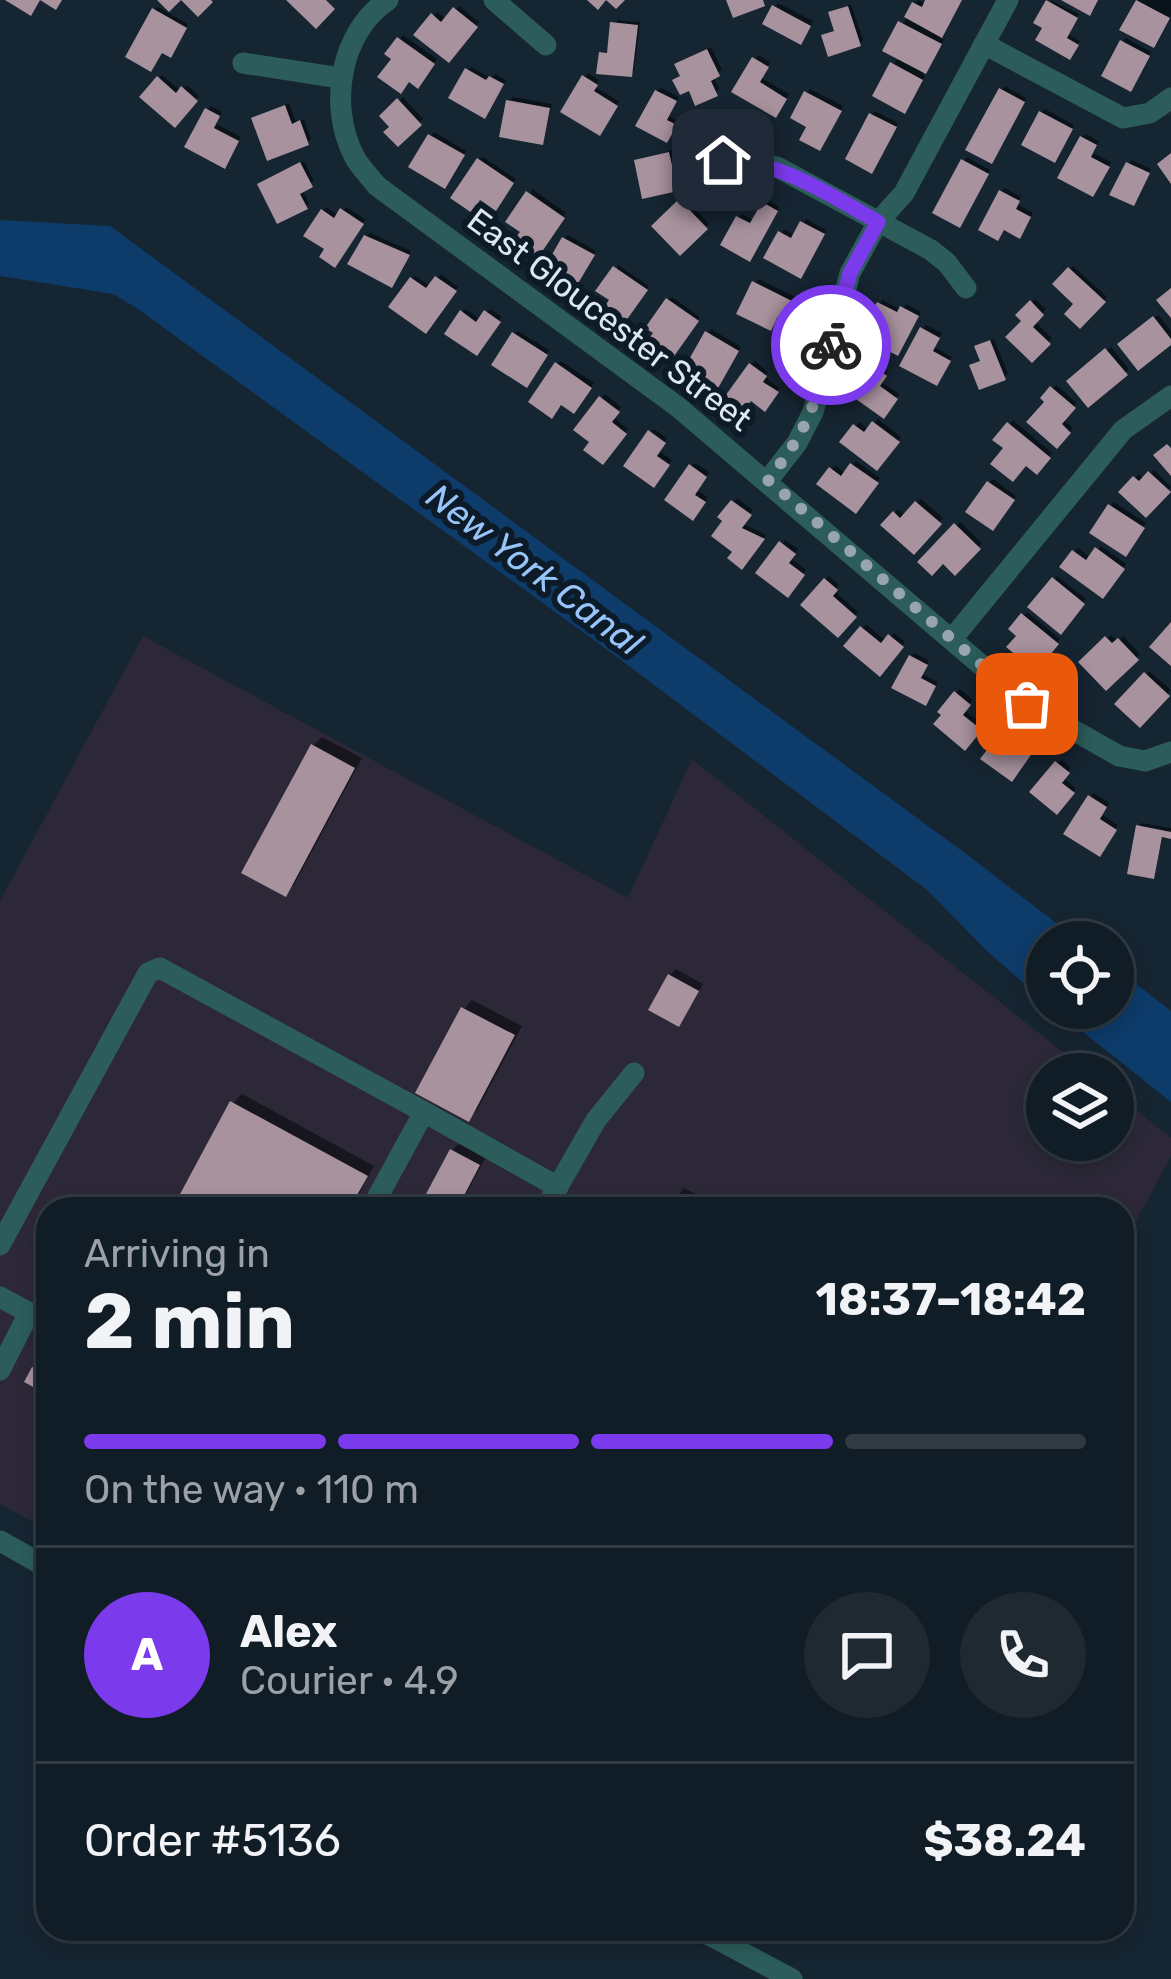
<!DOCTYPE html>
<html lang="en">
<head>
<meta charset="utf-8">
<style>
	body { margin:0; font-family:Rubik,sans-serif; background:#1e2932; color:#f1f3f6; height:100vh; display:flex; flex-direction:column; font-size:45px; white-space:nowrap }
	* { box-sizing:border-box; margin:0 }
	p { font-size:39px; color:#9ca1a7 }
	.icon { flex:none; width:66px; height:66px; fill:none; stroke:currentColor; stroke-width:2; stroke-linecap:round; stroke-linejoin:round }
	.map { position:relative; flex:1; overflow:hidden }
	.sheet { position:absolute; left:36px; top:1197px; width:1098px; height:744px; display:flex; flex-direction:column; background:#101c26; border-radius:36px; box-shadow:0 6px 18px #0003,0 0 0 3px #303a43 }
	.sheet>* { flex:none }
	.controls { position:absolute; left:1026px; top:921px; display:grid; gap:24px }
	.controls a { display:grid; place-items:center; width:108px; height:108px; border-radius:50%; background:#101c26; box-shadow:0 6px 18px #0003,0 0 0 3px #303a43; font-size:60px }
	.pin { position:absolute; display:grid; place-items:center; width:102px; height:102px; color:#fff; margin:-51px; border-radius:24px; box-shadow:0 6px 18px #0006 }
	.courier { position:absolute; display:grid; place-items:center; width:120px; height:120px; margin:-60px; border:9px solid #7c3aed; border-radius:50%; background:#fff; color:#222; box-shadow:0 3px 15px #0007 }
	.headline em { font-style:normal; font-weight:700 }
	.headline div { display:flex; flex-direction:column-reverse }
	.headline { display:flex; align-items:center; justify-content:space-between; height:204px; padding:0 48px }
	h1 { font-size:78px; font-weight:700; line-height:90px }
	.bar { display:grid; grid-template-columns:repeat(4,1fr); gap:18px 12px; align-content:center; height:144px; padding:0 48px }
	.bar i { height:15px; border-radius:9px; background:#303a43 }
	.bar .selected { background:#7c3aed }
	.bar p { grid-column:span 4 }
	.line { display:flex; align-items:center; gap:30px; padding:0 48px; border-top:3px solid #303a43 }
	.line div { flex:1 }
	.round { display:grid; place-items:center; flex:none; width:126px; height:126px; border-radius:63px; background:#1e2932 }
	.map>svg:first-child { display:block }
</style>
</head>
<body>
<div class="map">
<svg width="1171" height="1979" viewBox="0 0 1171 1979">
	<rect width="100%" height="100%" fill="#162532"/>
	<path fill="#2c2838" d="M143,636L628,898L692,759L1091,1074H1047V1140H1113V1092L1171,1138V1156L1122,1247V1209H48V1530L0,1504V901Z"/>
	<path fill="#0d3b6a" d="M0,220L110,226L969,856L1081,942H1047V1003L988,952L927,890L617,657L138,309L113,294L0,276Z
		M1113,966L1171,1011V1102L1053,1008H1113Z"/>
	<path fill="#0007" d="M918,0L926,4L929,0H962L939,37L944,40L922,74L925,76L908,107L893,64L900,57L886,50Z
		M1050,0L1079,14L1068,34L1080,41L1074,53Z
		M1139,0H1171V15L1157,41L1124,29Z
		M778,3L813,21L804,38L775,7Z
		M851,4L863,40L859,44L824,36L837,30L831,13Z
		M459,6L479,22L448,59L418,34L437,12L447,20Z
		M158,7L188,24L174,50L162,49L154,10Z
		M617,20L640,22L634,71L631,74L601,54L610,50Z
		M403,35L437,59L421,81L388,53Z
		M1126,38L1151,52L1134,85L1122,42Z
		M711,47L722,70L713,76L719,89L716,93L690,87L682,75L681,61Z
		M758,55L770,62L761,78L789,94L779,111L735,91Z
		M471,67L491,78L495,74L506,80L488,111L467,70Z
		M588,73L599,80L595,87L619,101L603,128L584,77Z
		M162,75L181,91L187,85L199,96L175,124L143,97Z
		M1005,86L1026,98L995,156L1001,90Z
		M661,88L679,97L669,116L679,121L670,136L657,91Z
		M810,89L843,106L823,144L810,126L807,93Z
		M403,97L423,119L398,143L393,127L383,116Z
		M513,97L552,104L542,142L509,101Z
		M289,103L296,122L304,119L311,139L308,142L254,118Z
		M211,106L222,112L216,124L241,137L224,165L207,110Z
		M1045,109L1074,125L1058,156L1041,112Z
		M875,111L898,123L875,166L872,114Z
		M434,132L466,151L448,182L430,136Z
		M1086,134L1099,141L1093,153L1111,162L1096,190L1082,137Z
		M672,150L680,185L676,189L637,161Z
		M483,157L516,179L499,204L479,160Z
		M967,157L990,170L963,221V161Z
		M1132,160L1151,169L1137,199L1129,164Z
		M304,161L314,181L302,189L309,203L306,207L264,181Z
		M1005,188L1021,197L1017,204L1033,213L1023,231L1001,192Z
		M532,189L566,213L540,252L524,231Z
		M684,197L709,224L680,252L655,226Z
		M767,200L779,207L753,255L739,218L742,214L755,221Z
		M326,207L339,216L346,207L365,219L338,260L328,249L323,211Z
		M806,219L826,230L804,272L767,257L784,229L796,236Z
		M370,233L411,251L395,281L366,236Z
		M568,235L596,251L580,278L564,239Z
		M618,265L649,286L626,318L613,300Z
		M1073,266L1107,297L1080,325L1078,304L1056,284Z
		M441,274L458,287L429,327L412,279L415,276L431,286Z
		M758,279L802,300L794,315L779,313L755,283Z
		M672,297L700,317L675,351L668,300Z
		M1035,299L1046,309L1034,321L1052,338L1032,359L1020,315Z
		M883,300L901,310L906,304L921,312L901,349L886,334L880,303Z
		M466,309L481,320L490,309L502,317L480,349L462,312Z
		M1158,315L1171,331V341L1121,345Z
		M926,325L942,333L934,347L952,357L940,379L922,329Z
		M711,329L741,347L720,382L708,333Z
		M518,331L549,350L530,381L514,334Z
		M994,339L1008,374L1004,377L973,365L982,359L981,343Z
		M1111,347L1129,369L1089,403L1070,382Z
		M561,361L594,383L578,407L557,364Z
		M755,361L768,372L765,377L780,388L768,404L751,365Z
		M873,361L888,371L881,381L899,394L887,411L862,376Z
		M1056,385L1077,403L1063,419L1073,428L1057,445L1044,398Z
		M605,394L621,407L613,417L628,429L602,461L593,441L577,429Z
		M878,419L901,437L877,467L844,441L859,422L869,430Z
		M1013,420L1052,453L1037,471L997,439Z
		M654,429L667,438L659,451L672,460L657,480L651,432Z
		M856,461L880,478L859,506L820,484L835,465L846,474Z
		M695,463L709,472L696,490L708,497L696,514L691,466Z
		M1154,470L1171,487L1146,514L1122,492L1139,474L1145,480Z
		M993,479L1016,496L996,524L989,483Z
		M737,498L753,510L743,524L766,535L742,566L727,521L722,517Z
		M921,499L943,518L914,551L884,525L898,509L906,516Z
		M1114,502L1146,523L1129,550L1111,506Z
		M960,522L982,543L955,572L943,560L921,562Z
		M785,540L798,549L791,558L806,570L788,594L759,572Z
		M1101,546L1126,564L1106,591L1074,552L1078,548L1091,558Z
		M829,576L839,585L834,591L858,612L838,634L804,604Z
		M1057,576L1086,599L1060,631L1031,607Z
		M1027,612L1060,639L1036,668L1020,635L1012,629Z
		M866,624L886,641L894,633L905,642L879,673L847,646Z
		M1111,635L1118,642L1123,636L1140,654L1107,687L1082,662Z
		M915,653L929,661L922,674L938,682L929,699L911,656Z
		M1149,671L1171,690L1140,724L1119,704Z
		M960,689L973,700L964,710L983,725L965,747L941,711Z
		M1001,736L1017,747L1024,740L1035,747L1015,774L998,740Z
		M322,737L362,758L294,885L285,893L313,746Z
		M1061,759L1071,768L1063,778L1076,788L1057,811L1034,791Z
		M1094,793L1109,803L1102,815L1118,825L1103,850L1090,797Z
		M1142,823L1171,828V836L1164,835L1153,876L1138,826Z
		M676,969L703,984L679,1023L670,975Z
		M472,1000L522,1026L477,1110L468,1118L464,1009Z
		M242,1094L374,1166L351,1209H175L233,1103Z
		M461,1142L487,1155L458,1209H421L452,1150Z
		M684,1188L714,1204L724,1194L751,1209H668Z
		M41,1362L48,1366V1391L35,1369Z"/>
	<path fill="#a8929e" d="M5,0H62L56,10L40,0L31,16Z
		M157,0H211L213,2L198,17L181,0L169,12Z
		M286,0H326L335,9L316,29Z
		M587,0H625L616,9L606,0L598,10Z
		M726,0H763L765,6L733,18Z
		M925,0H962L942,38L904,17L912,2L922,7Z
		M1046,0L1078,18L1067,38L1079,45L1070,60L1035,40L1042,28L1033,23Z
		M1061,0H1098L1090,16Z
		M1136,0L1170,18L1154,48L1119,30Z
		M772,5L811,26L801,45L762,24Z
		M848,6L861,46L828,57L821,35L834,31L828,12Z
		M453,7L478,27L449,63L413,35L431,13L441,22Z
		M152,8L187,28L171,58L162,53L151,72L125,57Z
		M898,21L942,44L926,74L882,51Z
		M610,22L638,25L632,77L596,74L599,52L607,53Z
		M397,37L435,64L418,89L409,82L401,94L377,77L391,59L384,54Z
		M1120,40L1150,56L1131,92L1101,76Z
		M707,49L720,76L711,81L718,96L695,106L689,91L680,95L672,80L680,76L674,64Z
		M752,57L769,67L760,82L787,99L776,118L731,92Z
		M890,62L923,80L905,114L872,96Z
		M465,68L486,80L489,76L504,84L485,119L448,98Z
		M582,75L598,85L594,91L618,106L600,136L560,112Z
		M157,76L176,93L181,86L198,101L175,128L139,97Z
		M999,88L1025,102L992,164L965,150Z
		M655,90L677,101L667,120L677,125L667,143L635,126Z
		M804,91L842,111L820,151L799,140L806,127L790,118Z
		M397,98L422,125L398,147L383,132L389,127L379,116Z
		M506,100L550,108L543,145L499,137Z
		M285,105L292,124L300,120L309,145L267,161L251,118Z
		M205,108L220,116L214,128L239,141L225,169L184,147Z
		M1039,111L1073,129L1055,163L1021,145Z
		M869,113L897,127L872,174L845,159Z
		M428,134L465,155L445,189L408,167Z
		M1080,136L1097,145L1091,157L1110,167L1093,197L1057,178Z
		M669,152L678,191L642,199L634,160Z
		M1171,153V184L1157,164Z
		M477,158L514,183L496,211L480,200L472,213L450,198Z
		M961,159L989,174L960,228L932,213Z
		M300,162L313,187L300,194L308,209L277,224L257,184Z
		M1126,162L1150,173L1134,206L1109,195Z
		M999,190L1020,201L1016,209L1031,217L1020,239L1004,230L998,241L978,230Z
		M526,191L565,218L537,259L512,242L520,232L505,222Z
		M679,199L708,229L680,256L651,226Z
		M762,202L778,211L750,262L720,245L736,216L750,223Z
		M340,208L364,224L335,268L319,257L324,249L303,236L321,209L334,218Z
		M800,221L825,234L801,279L763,258L778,231L791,238Z
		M364,235L410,255L392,288L347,264Z
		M562,237L595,255L577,285L545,267Z
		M613,266L648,290L623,325L602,310L609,300L595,291Z
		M1068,267L1106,302L1080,329L1064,314L1073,304L1052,284Z
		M435,276L457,291L426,334L388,307L410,277L426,288Z
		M752,281L800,305L792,322L778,316L771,331L736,314Z
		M1171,288V318L1156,300Z
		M666,298L699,321L672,359L647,341L653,333L645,328Z
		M1030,300L1044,315L1033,327L1051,344L1032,363L1005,337L1021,321L1015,315Z
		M877,302L897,312L900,306L919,316L898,356L877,345L882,335L864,326Z
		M460,310L476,322L484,310L501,322L477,356L444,334Z
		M1153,316L1171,339V345L1138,371L1117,344Z
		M920,327L940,338L933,351L951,361L937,386L899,366Z
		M705,331L739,351L717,390L697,378L701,371L687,363Z
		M512,332L548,355L527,388L491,365Z
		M990,340L1006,380L979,390L969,365L980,361L974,346Z
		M1105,348L1128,375L1088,408L1066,381Z
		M555,362L592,388L574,414L561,405L552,419L528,402Z
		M868,362L887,376L880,386L898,399L884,419L853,397L864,381L857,377Z
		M749,363L767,376L763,382L779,392L765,412L751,401L743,413L723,399Z
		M1050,386L1076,408L1062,424L1071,433L1057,449L1026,422L1044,402L1040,398Z
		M599,396L620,412L612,422L627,434L603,465L583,450L589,442L573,430Z
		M872,421L900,442L877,471L839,442L853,424L864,432Z
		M1007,422L1051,458L1037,475L1026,466L1013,482L990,464L1003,448L992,440Z
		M648,430L666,443L657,456L670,465L654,488L623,466Z
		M1167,444L1171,448V476L1153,455Z
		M850,463L879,483L856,514L816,484L829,467L841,476Z
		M689,464L707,477L695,495L706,502L693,521L664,500Z
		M1148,471L1171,492L1146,518L1118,492L1133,476L1139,481Z
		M987,481L1015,500L993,531L965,512Z
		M731,500L752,515L742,528L765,539L742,570L727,558L732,552L711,536L722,521L717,517Z
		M915,501L942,524L914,555L880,525L893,511L900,518Z
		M1108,504L1145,528L1126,557L1089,533Z
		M954,523L981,549L955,576L943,564L932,576L917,562Z
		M779,541L796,554L789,563L805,575L788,598L755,573Z
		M1095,547L1125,569L1103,599L1059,567L1072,550L1086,560Z
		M1052,577L1085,604L1061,635L1027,607Z
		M824,578L838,590L833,596L857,617L838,638L800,605Z
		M1021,613L1059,644L1036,672L1006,647L1016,636L1008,629Z
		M1171,622V666L1149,647Z
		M860,626L881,643L888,634L904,647L880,677L843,646Z
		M1105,636L1112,643L1118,638L1139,660L1106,691L1078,662Z
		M909,655L928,665L921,678L936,686L926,706L891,688Z
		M1144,672L1170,696L1140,728L1114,704Z
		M954,691L971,705L963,715L982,730L965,751L933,724L941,715L937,712Z
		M996,738L1012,749L1018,741L1033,752L1012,782L980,759Z
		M311,744L355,768L286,897L241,873Z
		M1055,761L1070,773L1062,783L1075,793L1057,815L1029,792Z
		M1088,795L1107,807L1100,819L1117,830L1100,857L1063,834Z
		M1136,825L1171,832V839L1162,837L1154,879L1127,874Z
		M668,974L699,991L679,1027L648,1010Z
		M461,1007L515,1035L469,1122L415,1093Z
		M230,1101L368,1176L349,1209H172Z
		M450,1149L480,1165L457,1209H418Z
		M672,1195L699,1209H665Z
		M32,1367L48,1375V1395L24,1382Z"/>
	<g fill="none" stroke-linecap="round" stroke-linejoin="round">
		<path stroke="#2c5d5b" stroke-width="21" d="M388,0C340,32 328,105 354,156C359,166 370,177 377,186L678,407L1027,704L1119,756L1145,761L1171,752
			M494,0L546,45
			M984,44L1123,118L1150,113L1171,98
			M243,63L340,78
			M723,160H752L777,167L931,250L947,263L966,288
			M768,480L797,443L813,412L850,273L878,222L904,193L1008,0
			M952,639L1123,430L1171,396
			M371,1209L424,1112L558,1187
			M545,1209L596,1120L634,1073
			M0,1245L148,973L160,968L424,1112
			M0,1297L48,1323
			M0,1370L29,1313
			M0,1541L48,1568
			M698,1929L792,1979"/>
	</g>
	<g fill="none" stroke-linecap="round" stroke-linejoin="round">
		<path stroke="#98a4ae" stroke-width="12" stroke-dasharray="0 21.6" d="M831,345C815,406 807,431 768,480L1027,704"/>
		<path stroke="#7c3aed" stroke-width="15" d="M723,160C781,161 828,194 878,222L850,273L831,345"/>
	</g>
	<g text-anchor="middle" stroke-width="12" stroke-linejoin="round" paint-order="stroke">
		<g font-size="33" fill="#dee8f1" stroke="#0d1b28">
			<text transform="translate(610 319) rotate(37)" y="12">East Gloucester Street</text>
		</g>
		<g font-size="36" font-style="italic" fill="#97c4f9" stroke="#0d1b28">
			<text transform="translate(535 569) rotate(37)" y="13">New York Canal</text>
		</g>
	</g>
</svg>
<div class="controls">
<a><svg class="icon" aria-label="locate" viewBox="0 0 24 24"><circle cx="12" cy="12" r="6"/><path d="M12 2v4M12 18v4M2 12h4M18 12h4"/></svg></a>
<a><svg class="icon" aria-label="layers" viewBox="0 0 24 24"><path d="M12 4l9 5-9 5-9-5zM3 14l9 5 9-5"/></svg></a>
</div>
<div class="pin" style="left:1027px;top:704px;background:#ea580c"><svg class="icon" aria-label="bag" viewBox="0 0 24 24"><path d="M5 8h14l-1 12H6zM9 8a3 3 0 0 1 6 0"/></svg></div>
<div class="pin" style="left:723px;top:160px;background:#1f2937"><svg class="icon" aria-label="home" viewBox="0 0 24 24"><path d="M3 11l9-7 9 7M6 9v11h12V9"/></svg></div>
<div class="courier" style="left:831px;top:345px"><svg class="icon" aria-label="bike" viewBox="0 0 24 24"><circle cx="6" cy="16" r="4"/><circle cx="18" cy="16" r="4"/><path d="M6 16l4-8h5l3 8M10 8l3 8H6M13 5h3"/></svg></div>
<section class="sheet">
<div class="headline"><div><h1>2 min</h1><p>Arriving in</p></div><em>18:37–18:42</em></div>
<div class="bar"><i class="selected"></i><i class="selected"></i><i class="selected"></i><i></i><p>On the way · 110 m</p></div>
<div class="line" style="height:216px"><b class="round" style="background:#7c3aed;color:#fff">A</b><div><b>Alex</b><p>Courier · 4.9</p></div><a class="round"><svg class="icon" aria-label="chat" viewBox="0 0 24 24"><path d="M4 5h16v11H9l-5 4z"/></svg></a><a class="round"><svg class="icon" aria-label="phone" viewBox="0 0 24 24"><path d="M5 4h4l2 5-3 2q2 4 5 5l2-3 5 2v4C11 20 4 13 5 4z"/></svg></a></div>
<div class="line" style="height:156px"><div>Order #5136</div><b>$38.24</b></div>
</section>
</div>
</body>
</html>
